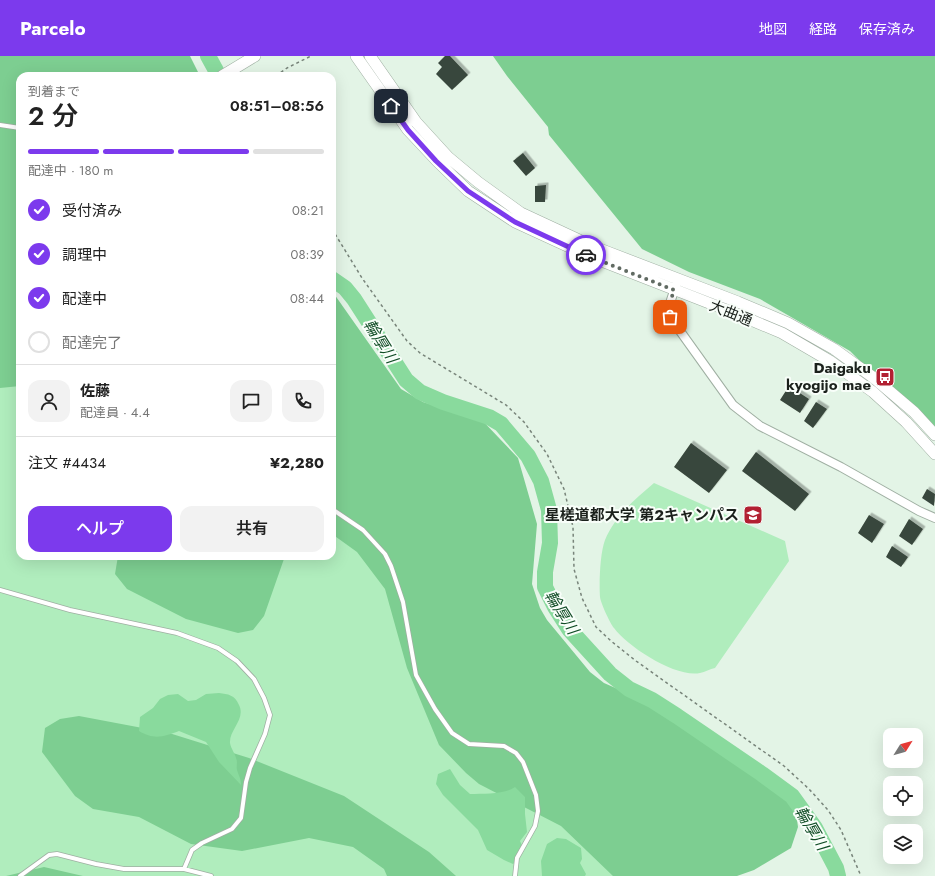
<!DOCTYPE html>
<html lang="ja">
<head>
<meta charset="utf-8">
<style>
	body { margin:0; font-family:Jost,"Noto Sans JP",sans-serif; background:#f2f2f2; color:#222; height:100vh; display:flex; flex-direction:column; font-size:15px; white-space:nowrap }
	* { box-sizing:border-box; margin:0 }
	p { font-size:13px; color:#767676 }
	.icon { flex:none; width:22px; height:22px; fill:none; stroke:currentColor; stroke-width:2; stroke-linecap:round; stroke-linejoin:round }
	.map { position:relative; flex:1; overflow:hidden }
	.panel { position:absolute; left:16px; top:16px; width:320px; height:488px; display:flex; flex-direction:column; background:#fff; border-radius:12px; box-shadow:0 4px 16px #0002 }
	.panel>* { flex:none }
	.needle { width:26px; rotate:53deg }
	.buttons { position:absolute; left:883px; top:672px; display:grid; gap:8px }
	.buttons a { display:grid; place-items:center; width:40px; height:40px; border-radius:8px; background:#fff; box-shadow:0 4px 16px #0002; font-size:20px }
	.pin { position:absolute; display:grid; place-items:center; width:34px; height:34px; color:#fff; margin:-17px; border-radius:8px; box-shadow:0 2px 6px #0006 }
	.courier { position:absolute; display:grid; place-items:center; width:40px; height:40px; margin:-20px; border:3px solid #7c3aed; border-radius:50%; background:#fff; color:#222; box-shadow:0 1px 5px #0007 }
	.head em { font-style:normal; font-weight:600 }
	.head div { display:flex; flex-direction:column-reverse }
	.head { display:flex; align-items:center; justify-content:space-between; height:68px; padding:0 12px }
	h1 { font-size:26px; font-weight:600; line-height:30px }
	.bar { display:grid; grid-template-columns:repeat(4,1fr); gap:6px 4px; align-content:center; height:48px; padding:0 12px }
	.bar i { height:5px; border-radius:3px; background:#e0e0e0 }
	.bar .on { background:#7c3aed }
	.bar p { grid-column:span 4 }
	.line { display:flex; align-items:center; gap:10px; padding:0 12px; border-top:1px solid #e0e0e0 }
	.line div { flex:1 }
	.round { display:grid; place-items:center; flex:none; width:42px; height:42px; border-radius:12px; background:#f2f2f2 }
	ol { padding:0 12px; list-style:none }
	li { display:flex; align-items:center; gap:12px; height:44px }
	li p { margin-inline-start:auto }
	li .icon { padding:4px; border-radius:50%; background:#7c3aed; color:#fff; stroke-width:4 }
	li:last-child { color:#767676 }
	li i { width:22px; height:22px; border:2px solid #e0e0e0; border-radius:50% }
	.primary-button { display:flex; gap:8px; margin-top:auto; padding:8px 12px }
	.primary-button a { flex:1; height:46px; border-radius:12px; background:#7c3aed; color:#fff; font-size:16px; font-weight:600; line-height:46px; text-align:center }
	.primary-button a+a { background:#f2f2f2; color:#222 }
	header { display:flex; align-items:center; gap:24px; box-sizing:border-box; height:56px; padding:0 20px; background:#7c3aed; color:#fff }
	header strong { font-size:19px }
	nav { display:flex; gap:22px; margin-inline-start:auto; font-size:14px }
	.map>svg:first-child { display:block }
</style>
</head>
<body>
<header>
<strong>Parcelo</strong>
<nav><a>地図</a><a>経路</a><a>保存済み</a></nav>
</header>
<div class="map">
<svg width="935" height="820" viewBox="0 0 935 820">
	<defs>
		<filter id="shadow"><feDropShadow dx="2.5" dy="-2.5" stdDeviation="0" flood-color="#0004"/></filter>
	</defs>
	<rect width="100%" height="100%" fill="#e3f4e6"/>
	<path fill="#b0edbd" d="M0,0L20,20V500H332V328L623,820H0Z
		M654,427L785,485L789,505L715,612C710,613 705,616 700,617C676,622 628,591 614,572C610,567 601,548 600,541C599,527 600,497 605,484C615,460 635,443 654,427Z"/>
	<path fill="#7dce91" d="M0,0H190L200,20H20V330L0,332Z
		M493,0H935V380L850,295L760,243L689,216L642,193L549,79L548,71L507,20Z
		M332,235L401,333L423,346L451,355L479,361L518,402L537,468L532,528L540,552L547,564L590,616L604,627L666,654L708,686L781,731L795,749L798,771L791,792L754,814L737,820H613L561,770L479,728L466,717L439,689L407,612L385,533L357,496L332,478Z
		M118,500H285L264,560L253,574L238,577L186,563L127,533L115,518Z
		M79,660L169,677L249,702L344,740L429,796L456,820H387L384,813L353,791L309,782L242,795L191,788L139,761L93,753L75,740L42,696L45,672L60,663Z
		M44,811L83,820H6Z"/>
	<path fill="#89da9d" d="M219,637C228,638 235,639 239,649C246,663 229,674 230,687C231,693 235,697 236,702C238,706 236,710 237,714C239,721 241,722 241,729L219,706L206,686L179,675C163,681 154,684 139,675L140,661L153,652L160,643L168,639L178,638L188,645L196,644L206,638Z
		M450,713L460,729L470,738C484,737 503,739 515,731L525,741V758L527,776L520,785L524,794L519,802L513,808L504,804L487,794L478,774L443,739L436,728L438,718Z
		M557,782L566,783L581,792L582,803L580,807L586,818L585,820H542L541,805L547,788Z"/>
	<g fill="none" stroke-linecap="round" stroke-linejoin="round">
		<path stroke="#89da9d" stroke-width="16" d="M208,0L219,20
			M332,223L345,232L354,243L406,324L420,336L443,346L489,361L501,368L528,400L541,425L549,454L550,487L545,516V531L555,551L569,573L610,618L629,633L652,644L677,660L762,718L792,740L815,772L836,812L838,820"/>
	</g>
	<path fill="#39473c" filter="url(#shadow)" d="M445,0H450L468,19L452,34L436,18L442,11L438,7Z
		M523,97L535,112L526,120L513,105Z
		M546,129L545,146H535V130Z
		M789,330L809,343L800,357L780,344Z
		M816,346L827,353L813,372L804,365Z
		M691,387L727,414L709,437L674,411Z
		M756,396L809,438L795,455L742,415Z
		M927,433L935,438L934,450L922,442Z
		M869,459L884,468L872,487L858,477Z
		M909,463L923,473L912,489L899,480Z
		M892,490L908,501L901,511L886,501Z"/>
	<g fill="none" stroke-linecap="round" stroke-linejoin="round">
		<defs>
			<path id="lane" d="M0,69L20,72
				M332,453L363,474L385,498L391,510L403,546L416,619L435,653L452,677L469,688L504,690L516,697L523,706L536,739L538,755L535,770L517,802L515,820
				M0,534L70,554L177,577L218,592L237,605L254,623L264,642L270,659L265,678L250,712L246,726L241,762L232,773L202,787L192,794L184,813
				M20,820L49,799L57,798L96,808L124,813H184L211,820"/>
			<path id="street" d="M676,229L670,247V261L733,349L760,370L841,411L919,455L935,462"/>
			<path id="secondary" d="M356,0L408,74L437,105L468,135L515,166L591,201L732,256L782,277L830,305L873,336L906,366L935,398
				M370,0L416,66L448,101L478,126L521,157L592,190L738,246L788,267L834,293L874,322L914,356L935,379
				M222,20L255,0"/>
		</defs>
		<use href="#lane" stroke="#9fafa2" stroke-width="5.5"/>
		<use href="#street" stroke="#9fafa2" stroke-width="10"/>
		<use href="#secondary" stroke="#9fafa2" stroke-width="12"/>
		<path stroke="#78847a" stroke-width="1.5" stroke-dasharray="3 3" stroke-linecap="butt" d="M276,20L287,12L311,0
			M332,173L362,222L407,285L420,297L506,349L524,366L547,398L564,433L573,471L574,513L582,542L596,571L611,585L636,605L784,710L809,733L828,754L841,774L858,813L861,820"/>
		<use href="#lane" stroke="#fff" stroke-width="4"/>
		<use href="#street" stroke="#fff" stroke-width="8"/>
		<use href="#secondary" stroke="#fff" stroke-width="11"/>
	</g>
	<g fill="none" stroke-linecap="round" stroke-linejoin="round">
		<path stroke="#616b63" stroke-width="4" stroke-dasharray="0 7.2" d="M586,199L674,234L670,247V261"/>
		<path stroke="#7c3aed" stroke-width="5" d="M391,50L408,74L436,105L468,135L515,166L586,199"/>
	</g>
	<defs>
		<symbol id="bus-square" viewBox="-11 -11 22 22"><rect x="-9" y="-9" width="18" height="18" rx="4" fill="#b22032" stroke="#f8fef9"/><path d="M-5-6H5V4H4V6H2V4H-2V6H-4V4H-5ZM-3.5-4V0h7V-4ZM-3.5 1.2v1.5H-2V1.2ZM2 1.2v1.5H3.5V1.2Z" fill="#fff"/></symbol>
		<symbol id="university-square" viewBox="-11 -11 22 22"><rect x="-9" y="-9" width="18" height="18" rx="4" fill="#b22032" stroke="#f8fef9"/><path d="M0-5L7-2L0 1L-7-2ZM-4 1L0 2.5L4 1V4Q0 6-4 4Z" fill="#fff"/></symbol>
	</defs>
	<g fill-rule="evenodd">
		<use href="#bus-square" x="874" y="310" width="22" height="22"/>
		<use href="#university-square" x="742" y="448" width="22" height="22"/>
	</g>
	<g text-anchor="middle" stroke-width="4" stroke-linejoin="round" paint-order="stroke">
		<g font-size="15" fill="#1b211c" stroke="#f8fef9">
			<text transform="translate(731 257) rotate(22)" y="5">大曲通</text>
		</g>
		<g font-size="15" font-weight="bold" fill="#1b211c" stroke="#f8fef9" text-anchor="end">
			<text x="871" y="317">Daigaku<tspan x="871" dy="17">kyogijo mae</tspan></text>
			<text x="739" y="464">星槎道都大学 第2キャンパス</text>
		</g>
		<g font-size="16" font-style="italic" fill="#114d26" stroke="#f8fef9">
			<text transform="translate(381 285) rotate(58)" y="6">輪厚川</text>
			<text transform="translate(562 556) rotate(58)" y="6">輪厚川</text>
			<text transform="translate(812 772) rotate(59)" y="6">輪厚川</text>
		</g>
	</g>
</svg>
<div class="buttons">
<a><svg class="needle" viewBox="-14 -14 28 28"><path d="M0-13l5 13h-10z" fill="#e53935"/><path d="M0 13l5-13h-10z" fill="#767676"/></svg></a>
<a><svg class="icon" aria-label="locate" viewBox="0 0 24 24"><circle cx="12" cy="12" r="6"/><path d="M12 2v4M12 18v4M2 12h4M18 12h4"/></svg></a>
<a><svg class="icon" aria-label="layers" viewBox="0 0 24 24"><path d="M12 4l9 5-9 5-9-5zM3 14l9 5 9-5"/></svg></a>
</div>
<div class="pin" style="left:670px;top:261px;background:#ea580c"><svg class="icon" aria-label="bag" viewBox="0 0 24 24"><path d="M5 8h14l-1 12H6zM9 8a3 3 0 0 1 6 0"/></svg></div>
<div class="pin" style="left:391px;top:50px;background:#1f2937"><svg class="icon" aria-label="home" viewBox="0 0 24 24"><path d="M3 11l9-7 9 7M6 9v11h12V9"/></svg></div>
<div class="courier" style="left:586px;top:199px"><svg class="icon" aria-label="car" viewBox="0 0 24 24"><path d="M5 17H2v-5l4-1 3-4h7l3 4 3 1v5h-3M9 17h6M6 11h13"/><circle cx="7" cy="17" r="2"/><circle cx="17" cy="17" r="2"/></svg></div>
<section class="panel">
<div class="head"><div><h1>2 分</h1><p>到着まで</p></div><em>08:51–08:56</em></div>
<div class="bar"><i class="on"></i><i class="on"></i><i class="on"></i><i></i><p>配達中 · 180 m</p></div>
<ol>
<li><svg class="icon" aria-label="check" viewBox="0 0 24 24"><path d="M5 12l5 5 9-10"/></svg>受付済み<p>08:21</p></li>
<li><svg class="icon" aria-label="check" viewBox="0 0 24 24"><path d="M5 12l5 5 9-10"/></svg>調理中<p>08:39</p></li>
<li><svg class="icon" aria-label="check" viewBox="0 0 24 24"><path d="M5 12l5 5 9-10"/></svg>配達中<p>08:44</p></li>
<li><i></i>配達完了</li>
</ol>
<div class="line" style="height:72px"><a class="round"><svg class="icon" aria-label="person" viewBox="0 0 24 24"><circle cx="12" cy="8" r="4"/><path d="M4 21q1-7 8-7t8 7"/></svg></a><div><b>佐藤</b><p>配達員 · 4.4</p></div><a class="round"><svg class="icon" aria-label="chat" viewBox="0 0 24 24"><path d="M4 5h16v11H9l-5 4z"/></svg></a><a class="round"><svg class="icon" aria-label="phone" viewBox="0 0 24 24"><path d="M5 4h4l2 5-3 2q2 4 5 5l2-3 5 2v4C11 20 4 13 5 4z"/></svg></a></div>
<div class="line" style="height:52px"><div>注文 #4434</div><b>¥2,280</b></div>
<div class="primary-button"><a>ヘルプ</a><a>共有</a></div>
</section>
</div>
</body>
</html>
